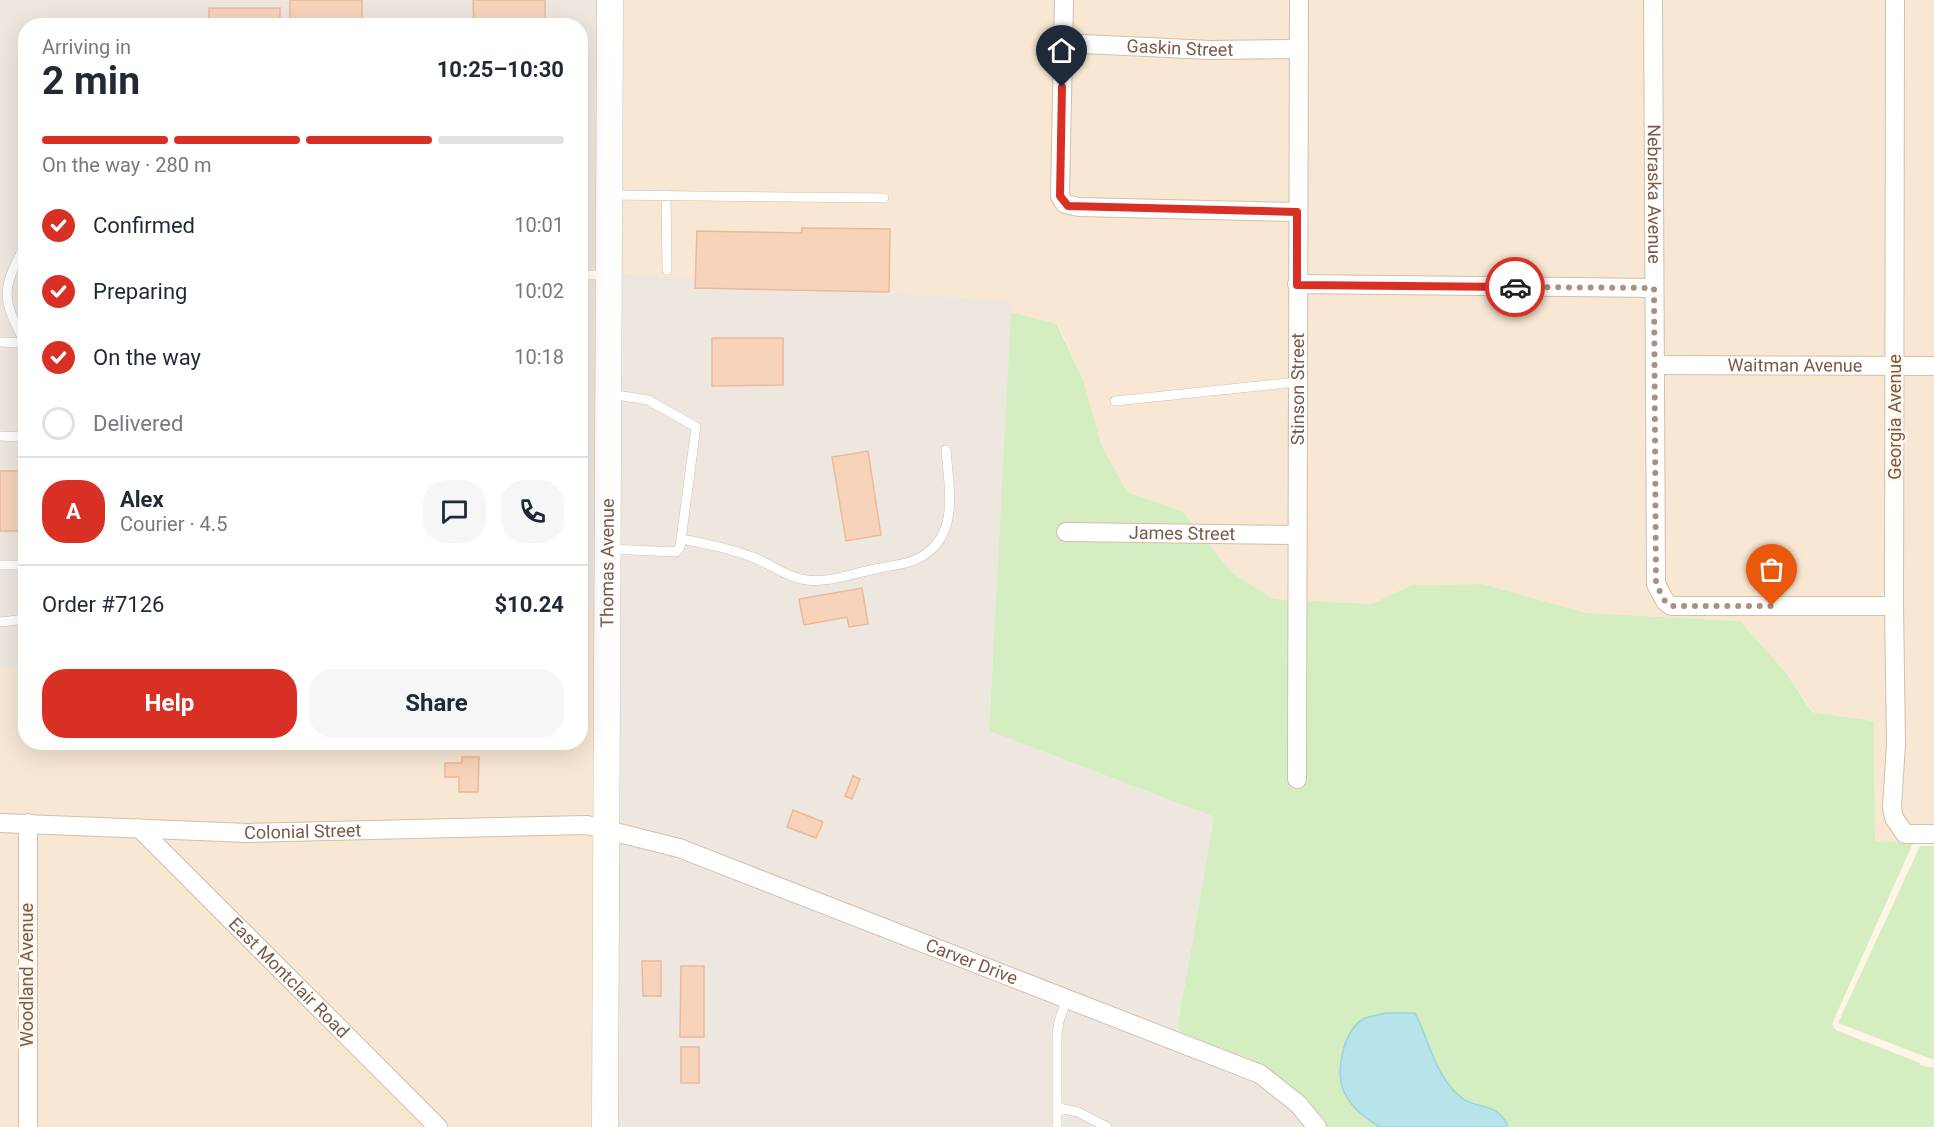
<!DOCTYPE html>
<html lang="en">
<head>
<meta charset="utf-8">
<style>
	body { margin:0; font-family:Roboto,sans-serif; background:#f6f6f7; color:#1f2937; height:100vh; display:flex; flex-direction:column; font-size:22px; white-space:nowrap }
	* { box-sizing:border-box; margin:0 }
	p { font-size:20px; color:#747a83 }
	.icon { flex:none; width:33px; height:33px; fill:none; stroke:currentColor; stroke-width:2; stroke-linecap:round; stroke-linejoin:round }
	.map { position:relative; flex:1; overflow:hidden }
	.details { position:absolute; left:18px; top:18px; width:570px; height:732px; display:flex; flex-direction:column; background:#fff; border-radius:24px; box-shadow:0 6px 24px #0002 }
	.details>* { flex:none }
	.pin { position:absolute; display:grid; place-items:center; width:51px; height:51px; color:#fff; margin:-62px -26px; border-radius:50% 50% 50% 0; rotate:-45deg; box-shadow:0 0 6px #0007 }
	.pin .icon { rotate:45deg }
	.courier { position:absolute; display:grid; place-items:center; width:60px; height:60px; margin:-30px; border:4px solid #d93025; border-radius:50%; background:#fff; color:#222; box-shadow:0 2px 8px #0007 }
	.summary em { font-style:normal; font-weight:700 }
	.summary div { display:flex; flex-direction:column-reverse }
	.summary { display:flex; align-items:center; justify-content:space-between; height:102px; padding:0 24px }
	h1 { font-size:39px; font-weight:700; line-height:45px }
	.bar { display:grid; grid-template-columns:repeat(4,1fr); gap:9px 6px; align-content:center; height:72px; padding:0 24px }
	.bar i { height:8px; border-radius:4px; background:#e0e1e3 }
	.bar .current { background:#d93025 }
	.bar p { grid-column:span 4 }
	.line { display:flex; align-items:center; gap:15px; padding:0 24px; border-top:2px solid #e0e1e3 }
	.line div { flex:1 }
	.round { display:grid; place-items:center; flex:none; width:63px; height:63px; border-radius:24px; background:#f6f6f7 }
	ol { padding:0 24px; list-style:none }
	li { display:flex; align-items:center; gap:18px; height:66px }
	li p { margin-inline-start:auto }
	li .icon { padding:6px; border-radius:50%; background:#d93025; color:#fff; stroke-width:4 }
	li:last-child { color:#747a83 }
	li i { width:33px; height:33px; border:3px solid #e0e1e3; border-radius:50% }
	.action { display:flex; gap:12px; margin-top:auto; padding:12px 24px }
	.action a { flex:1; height:69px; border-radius:24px; background:#d93025; color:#fff; font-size:24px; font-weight:700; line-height:69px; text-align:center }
	.action a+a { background:#f6f6f7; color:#1f2937 }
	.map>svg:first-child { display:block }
</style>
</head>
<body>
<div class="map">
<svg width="1934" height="1127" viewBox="0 0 1934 1127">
	<rect width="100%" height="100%" fill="#fef5e6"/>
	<path fill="#f7e7d3" d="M618,0H1934V838L1915,840L1913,843L1875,842L1874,721L1813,712L1786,673L1740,621L1587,613L1483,584L1411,585L1372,604L1274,599L1232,573L1182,511L1127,492L1101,444L1084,382L1058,324L1011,312V301L616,273Z
		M595,607L596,1127H0V670L25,665L26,742H580L581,608Z"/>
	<path fill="#eee7e0" d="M0,0H602L595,607L580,608V26H26V665L0,670Z
		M616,273L1012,301L989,731L1214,817L1177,1029L1278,1090L1308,1127H613Z"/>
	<path fill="#d4eec2" d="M1011,312L1057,324L1084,382L1101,444L1127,492L1182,511L1232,573L1274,599L1372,604L1411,585L1483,584L1587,613L1740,621L1786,673L1812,712L1874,721L1875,841L1913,843L1832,1024L1836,1030L1920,1063V1065L1934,1068V1127H1508C1498,1101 1477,1110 1462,1098C1435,1077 1430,1042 1415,1013L1364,1117L1380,1127H1308L1278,1090L1177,1029L1214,817L989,731Z
		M1920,846H1934V1060L1838,1023Z"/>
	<path fill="#b7e3ea" stroke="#9dd3dd" stroke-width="1.5" d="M1386,1013H1415C1430,1042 1435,1077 1462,1098C1477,1110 1498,1101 1508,1127H1380C1366,1119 1351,1107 1344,1092C1335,1071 1343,1032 1363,1019C1369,1016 1379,1015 1386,1013Z"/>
	<path fill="#f7d3ba" stroke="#ebb999" stroke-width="1.5" d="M290,0H362V26H290Z
		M473,0H545V26H474Z
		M209,8H280V26H209Z
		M802,228L890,229L889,292L695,288L697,231L802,233Z
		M712,338H783V385L712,386Z
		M868,451L881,535L846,541L832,457Z
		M0,471H26V531H0Z
		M862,588L868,624L849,627L847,617L804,625L799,599Z
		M462,757H479L478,792H459V777H445V763H462Z
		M853,776L860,779L852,799L845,796Z
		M793,810L823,822L816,838L787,827Z
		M642,961H661V996H643Z
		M681,966H704V1037H680Z
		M681,1047H699V1083H681Z"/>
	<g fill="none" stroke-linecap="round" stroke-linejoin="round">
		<defs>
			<path id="lane" d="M611,195L884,198
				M666,195L667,270
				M580,275H606
				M0,342L26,343
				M25,343C1,297 1,290 26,244
				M1115,401L1297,382
				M0,436L26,437
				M681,539C707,544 733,549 757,559C774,566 788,578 807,580C829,583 854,573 875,569C888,566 904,565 915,560C961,539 949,491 946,450
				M608,549L676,552L680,547L696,427L648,400L610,394
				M0,565H26
				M0,622L26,619
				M1059,1108L1078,1112L1107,1127
				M1057,1127V1035L1059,1021L1067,999"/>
			<g id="street">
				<path d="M1064,0L1060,196L1065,204L1079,207L1297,212"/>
				<path id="s1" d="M1653,0L1656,584L1665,601L1671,606H1894"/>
				<path d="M1895,0L1894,606L1896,744L1892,807L1894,818L1905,834H1934"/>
				<path id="s2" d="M1063,43L1210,50L1298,49"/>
				<path d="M1297,284L1654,288"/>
				<path id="s3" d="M1655,365L1934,366"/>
				<path id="s4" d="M1066,532L1296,535"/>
				<path id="s5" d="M1297,779L1299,0"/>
				<path id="s6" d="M0,823L248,833L587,825L679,848L1260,1074L1298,1104L1317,1127"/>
				<path id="s7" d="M139,828L438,1127"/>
				<path d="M28,1127V823"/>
			</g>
			<g id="secondary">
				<path id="s8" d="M605,1127L610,0"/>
			</g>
		</defs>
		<use href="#lane" stroke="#d4bead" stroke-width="10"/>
		<use href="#street" stroke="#d4bead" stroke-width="20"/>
		<use href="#secondary" stroke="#d8bea9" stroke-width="27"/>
		<use href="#lane" stroke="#fff" stroke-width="9"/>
		<use href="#street" stroke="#fff" stroke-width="18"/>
		<use href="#secondary" stroke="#fff" stroke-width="26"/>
	</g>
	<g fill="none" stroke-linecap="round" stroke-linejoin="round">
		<path stroke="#a9907f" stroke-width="6" stroke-dasharray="0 10.8" d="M1515,287L1654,288L1656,584L1665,601L1671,606H1772"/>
		<path stroke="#d93025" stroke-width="8" d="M1062,87L1060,196L1068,206L1297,212V285L1515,287"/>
	</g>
	<g text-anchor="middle" stroke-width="5" stroke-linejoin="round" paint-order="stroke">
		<g font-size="18" fill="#7b5a47" stroke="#fff8ee">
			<text dy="6" stroke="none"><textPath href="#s2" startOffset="117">Gaskin Street</textPath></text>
			<text dy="6" stroke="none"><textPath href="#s1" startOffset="194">Nebraska Avenue</textPath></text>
			<text dy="6" stroke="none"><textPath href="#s3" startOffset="140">Waitman Avenue</textPath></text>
			<text dy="6" stroke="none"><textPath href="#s5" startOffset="390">Stinson Street</textPath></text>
			<text transform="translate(1895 417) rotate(-90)" y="6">Georgia Avenue</text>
			<text dy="6" stroke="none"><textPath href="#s4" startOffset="116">James Street</textPath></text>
			<text dy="6" stroke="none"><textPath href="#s8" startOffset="564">Thomas Avenue</textPath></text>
			<text dy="6" stroke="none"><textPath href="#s6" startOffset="303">Colonial Street</textPath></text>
			<text dy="6" stroke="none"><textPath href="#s6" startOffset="996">Carver Drive</textPath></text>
			<text transform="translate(27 975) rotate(-90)" y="6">Woodland Avenue</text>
			<text dy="6" stroke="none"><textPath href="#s7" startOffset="212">East Montclair Road</textPath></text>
		</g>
	</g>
</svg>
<div class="pin" style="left:1772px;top:606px;background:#ea580c"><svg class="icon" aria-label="bag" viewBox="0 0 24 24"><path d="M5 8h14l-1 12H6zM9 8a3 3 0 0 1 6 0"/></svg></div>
<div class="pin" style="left:1062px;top:87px;background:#1f2937"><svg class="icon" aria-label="home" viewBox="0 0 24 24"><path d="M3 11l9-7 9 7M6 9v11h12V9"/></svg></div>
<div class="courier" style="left:1515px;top:287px"><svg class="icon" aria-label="car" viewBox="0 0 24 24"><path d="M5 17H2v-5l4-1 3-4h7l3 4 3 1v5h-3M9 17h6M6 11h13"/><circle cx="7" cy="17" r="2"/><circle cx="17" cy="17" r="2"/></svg></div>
<section class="details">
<div class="summary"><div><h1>2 min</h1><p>Arriving in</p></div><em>10:25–10:30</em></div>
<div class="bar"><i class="current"></i><i class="current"></i><i class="current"></i><i></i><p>On the way · 280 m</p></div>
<ol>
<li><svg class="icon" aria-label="check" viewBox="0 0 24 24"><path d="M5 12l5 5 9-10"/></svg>Confirmed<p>10:01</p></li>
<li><svg class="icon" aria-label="check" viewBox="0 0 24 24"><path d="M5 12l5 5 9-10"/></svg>Preparing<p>10:02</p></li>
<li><svg class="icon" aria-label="check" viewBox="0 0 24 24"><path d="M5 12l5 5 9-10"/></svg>On the way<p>10:18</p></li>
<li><i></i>Delivered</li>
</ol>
<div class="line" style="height:108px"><b class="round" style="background:#d93025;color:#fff">A</b><div><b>Alex</b><p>Courier · 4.5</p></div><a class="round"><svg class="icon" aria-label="chat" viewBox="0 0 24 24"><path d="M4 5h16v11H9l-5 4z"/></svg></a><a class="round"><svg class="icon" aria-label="phone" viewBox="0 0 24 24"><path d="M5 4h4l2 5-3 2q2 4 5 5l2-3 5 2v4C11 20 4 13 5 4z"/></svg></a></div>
<div class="line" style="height:78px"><div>Order #7126</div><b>$10.24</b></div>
<div class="action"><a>Help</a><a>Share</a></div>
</section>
</div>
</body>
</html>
